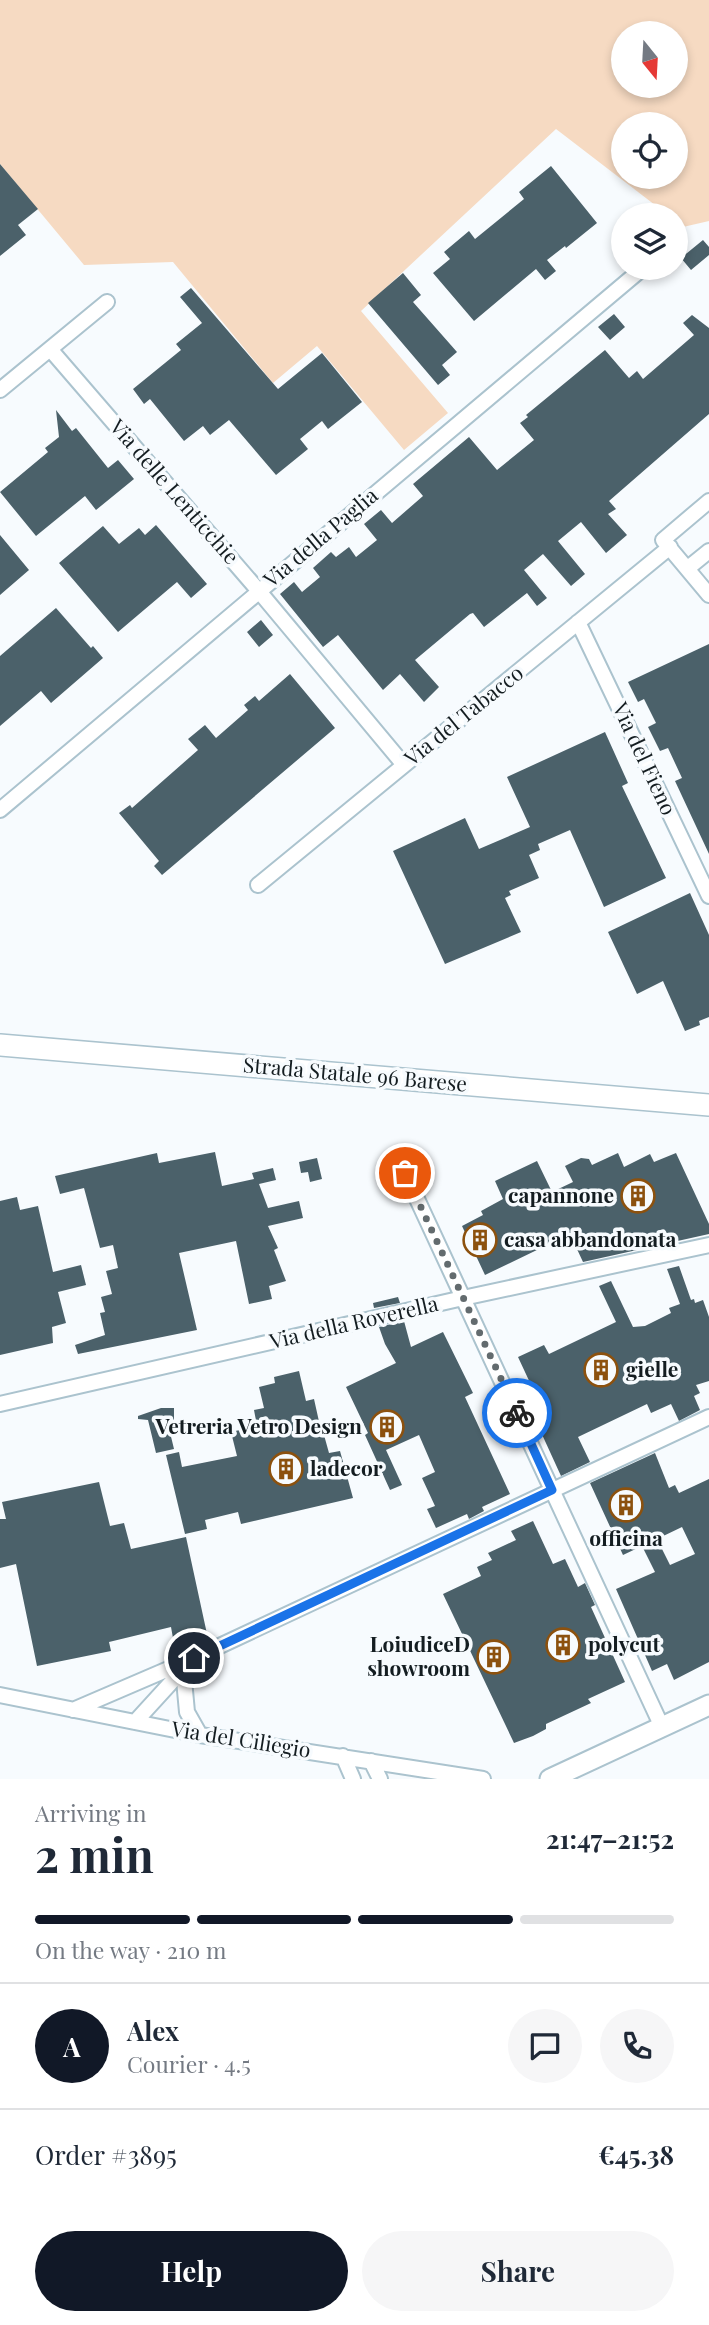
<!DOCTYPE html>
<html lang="en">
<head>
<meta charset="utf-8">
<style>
	body { margin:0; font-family:"Playfair Display",serif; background:#f6f6f7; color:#1f2937; height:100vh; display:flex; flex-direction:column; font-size:26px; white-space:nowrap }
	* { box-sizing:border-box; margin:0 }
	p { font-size:23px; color:#747a83 }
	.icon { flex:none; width:38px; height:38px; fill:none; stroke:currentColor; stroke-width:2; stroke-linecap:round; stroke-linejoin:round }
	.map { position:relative; height:1779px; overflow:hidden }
	.sheet { display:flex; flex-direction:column; background:#fff; flex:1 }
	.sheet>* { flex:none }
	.needle { width:46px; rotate:162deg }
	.controls { position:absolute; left:611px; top:21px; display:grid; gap:14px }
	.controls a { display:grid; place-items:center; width:77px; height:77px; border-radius:50%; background:#fff; box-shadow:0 4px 10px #0003; font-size:35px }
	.pin { position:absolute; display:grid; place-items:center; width:60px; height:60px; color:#fff; margin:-30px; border:4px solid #fff; border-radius:50%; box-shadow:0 2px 7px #0007 }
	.courier { position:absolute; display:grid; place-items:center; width:70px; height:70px; margin:-35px; border:5px solid #1a73e8; border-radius:50%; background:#fff; color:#222; box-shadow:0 2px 9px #0007 }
	.overview em { font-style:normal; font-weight:700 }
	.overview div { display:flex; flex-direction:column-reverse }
	.overview { display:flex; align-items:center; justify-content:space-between; height:119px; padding:0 35px }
	h1 { font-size:46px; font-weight:700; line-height:52px }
	.bar { display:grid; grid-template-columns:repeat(4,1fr); gap:10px 7px; align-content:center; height:84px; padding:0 35px }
	.bar i { height:9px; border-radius:5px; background:#e0e1e3 }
	.bar .current { background:#111827 }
	.bar p { grid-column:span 4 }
	.line { display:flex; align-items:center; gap:18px; padding:0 35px; border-top:2px solid #e0e1e3 }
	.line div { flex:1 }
	.round { display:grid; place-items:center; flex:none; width:74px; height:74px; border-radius:37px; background:#f6f6f7 }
	.button { display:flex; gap:14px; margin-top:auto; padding:14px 35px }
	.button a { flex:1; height:80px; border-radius:42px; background:#111827; color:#fff; font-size:28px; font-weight:700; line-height:80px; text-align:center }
	.button a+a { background:#f6f6f7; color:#1f2937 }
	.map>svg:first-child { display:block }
</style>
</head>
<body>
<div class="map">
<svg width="709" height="1779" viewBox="0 0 709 1779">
	<rect width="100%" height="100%" fill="#f7fbfe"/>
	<path fill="#f6dac2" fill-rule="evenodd" d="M0,0H709V221L683,227L676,221V215H668L556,129L361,311L448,413L404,450L317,346L273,383L173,262L84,265L0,164ZM623,33H676V86H623ZM623,124H676V177H623Z"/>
	<path fill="#4b616a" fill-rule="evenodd" d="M0,164L38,209L18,225L26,235L0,256Z
		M551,166L597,223L566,248L565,246L547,260L556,271L545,280L536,269L474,321L433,273L450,259L444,252L469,231L475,239L524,199L519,192Z
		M703,240L709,247V255L691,270L681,258Z
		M403,273L421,295L413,302L457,352L442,365L450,375L438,385L368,303Z
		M191,288L278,389L322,353L362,402L328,429L322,421L300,439L308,449L276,475L229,420L210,435L203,426L184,441L150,399L144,404L133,389L181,350L176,344L202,323L180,297Z
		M614,314L625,327L610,340L598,327Z
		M692,315L709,328V414L609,501L616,509L608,514L627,535L606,553L581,522L558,541L585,574L571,586L543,554L524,570L547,598L537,606L527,593L484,627L473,613L470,614L415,660L439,687L424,702L400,674L383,690L338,635L323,647L280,594L294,582L302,592L320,577L313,568L331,552L336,557L349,547L356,557L377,540L364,524L381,510L392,523L423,496L413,484L469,437L497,470L534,440L520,423L528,417L526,415L605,350L629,378L637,371L643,379L694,335L683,323Z
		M56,410L72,431L76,428L108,468L118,460L134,479L96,510L85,496L36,536L0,492L48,452L45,448L59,437Z
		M156,525L207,584L191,598L177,582L118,632L59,563L103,526L119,544L139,528L145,535Z
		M0,535L29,570L0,595Z
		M56,608L91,648L93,646L103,658L51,703L41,691L0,726V656Z
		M261,620L273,635L259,647L247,632Z
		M709,644V854L675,781L682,778L668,748L660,751L648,727L656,723L644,699L638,702L628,682Z
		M290,674L335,728L162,875L154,866L159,861L119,813L130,805L132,808L198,750L188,739L205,725L216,738L248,710L244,705L255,696L259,701Z
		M605,732L628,783L622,786L666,878L604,907L570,830L538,844L540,850L529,855L539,878L509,891L511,895L505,898L521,932L445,964L393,851L465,818L479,849L530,827L507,777Z
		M690,893L709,935V1017L699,1021L700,1025L685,1031L663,981L637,994L608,932Z
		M215,1152L222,1186L254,1179L252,1173L273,1168L276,1180L259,1184L268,1208L299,1201L303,1218L268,1226L278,1248L274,1250L286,1281L269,1286L272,1299L249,1304L236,1241L179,1253L197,1330L78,1354L75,1345L105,1335L100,1313L105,1312L101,1297L112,1294L106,1271L118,1268L113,1245L100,1248L84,1188L60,1194L55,1176L157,1153L159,1163Z
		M618,1153L624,1167L650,1154L654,1162L676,1153L709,1224V1234L583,1262L570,1234L485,1275L462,1226L483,1215L481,1211L503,1199L495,1181L537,1161L552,1192L573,1182L565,1166L581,1158L589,1159L592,1165Z
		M317,1158L322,1179L310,1182L308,1172L301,1173L299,1162Z
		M17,1197L20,1210L38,1206L53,1272L81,1265L86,1285L58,1292L66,1323L52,1327L53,1343L0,1355V1201Z
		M679,1266L691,1300L694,1299L695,1303L703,1300L709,1317V1381L696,1385L700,1393L694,1396L700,1410L679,1421L671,1404L651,1413L647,1404L578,1437L590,1462L561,1476L529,1406L539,1402L518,1357L544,1345L549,1354L616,1322L599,1286L611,1281L633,1327L645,1326L671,1313L669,1308L680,1304L667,1269Z
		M398,1297L400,1303L374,1308L373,1303Z
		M404,1321L411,1347L443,1332L473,1393L465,1397L510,1494L482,1507L484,1511L469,1519L467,1514L436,1528L427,1509L435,1506L422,1478L435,1472L419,1435L386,1450L402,1485L390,1490L365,1435L368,1433L346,1387L396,1363L385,1344L379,1327Z
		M299,1371L306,1401L314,1399L322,1435H324L329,1453L340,1451L353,1498L241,1524L238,1512L205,1520L207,1529L185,1534L166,1455L179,1452L182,1467L237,1456L231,1432L257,1426L254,1410L264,1408L259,1387L275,1383L274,1377Z
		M161,1408H174V1420H167L174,1449L156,1453L148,1420L138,1419V1416Z
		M655,1453L669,1488L675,1485L679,1493L709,1479V1662L674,1680L667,1664L652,1671L616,1589L655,1572L642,1546L623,1555L590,1483ZM682,1527L695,1554L670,1565L657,1539Z
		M99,1482L110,1526L124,1523L131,1549L186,1537L207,1634L175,1649L171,1627L109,1642L111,1651L37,1666L16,1564L0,1568V1519H6L2,1502Z
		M533,1521L553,1564L565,1559L578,1587L585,1583L595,1605L591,1607L625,1682L588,1699L591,1703L546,1724V1729L533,1736L514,1743L443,1594L481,1576L477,1567L492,1560L488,1553L516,1540L511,1531Z"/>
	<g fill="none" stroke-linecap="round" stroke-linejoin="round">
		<defs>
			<path id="minor" d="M50,349L258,590L404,765
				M0,390L107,302
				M709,501L663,540L709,595
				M688,568L709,551
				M578,622L709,896
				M0,810L643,268
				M258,885L670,547
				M405,1173L662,1727
				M0,1404L463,1298L709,1245
				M183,1669L187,1712L200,1735
				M0,1695L200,1735L483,1779
				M73,1710L194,1658L709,1417
				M135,1722L188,1664
				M343,1756L353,1779
				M371,1761L380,1779"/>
			<path id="secondary" d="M550,1779L709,1705"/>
			<path id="primary" d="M0,1045L709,1105"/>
		</defs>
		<use href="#minor" stroke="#abc3ce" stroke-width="18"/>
		<use href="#secondary" stroke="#abc3ce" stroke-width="23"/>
		<use href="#primary" stroke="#abc3ce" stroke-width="24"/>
		<use href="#minor" stroke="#fff" stroke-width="14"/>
		<use href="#secondary" stroke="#fff" stroke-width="19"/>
		<use href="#primary" stroke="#fff" stroke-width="21"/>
	</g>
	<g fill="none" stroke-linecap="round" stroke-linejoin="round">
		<path stroke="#636b6e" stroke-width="7" stroke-dasharray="0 12.6" d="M405,1173L517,1413"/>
		<path stroke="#1a73e8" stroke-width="9" d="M194,1658L552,1490L517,1413"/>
	</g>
	<defs>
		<symbol id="building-ring" viewBox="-11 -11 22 22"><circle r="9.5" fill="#f7fbfe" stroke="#8c510e" stroke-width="1.5"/><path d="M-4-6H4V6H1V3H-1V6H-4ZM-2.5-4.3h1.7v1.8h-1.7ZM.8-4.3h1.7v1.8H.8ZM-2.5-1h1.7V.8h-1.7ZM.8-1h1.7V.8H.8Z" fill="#8c510e"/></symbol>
	</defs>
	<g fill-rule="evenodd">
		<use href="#building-ring" x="619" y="1177" width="38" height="38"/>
		<use href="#building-ring" x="461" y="1221" width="38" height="38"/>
		<use href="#building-ring" x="582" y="1351" width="38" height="38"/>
		<use href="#building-ring" x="368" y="1408" width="38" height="38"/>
		<use href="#building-ring" x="267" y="1450" width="38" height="38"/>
		<use href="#building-ring" x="607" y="1486" width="38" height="38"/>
		<use href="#building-ring" x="544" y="1626" width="38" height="38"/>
		<use href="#building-ring" x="475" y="1638" width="38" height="38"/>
	</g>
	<g text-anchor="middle" stroke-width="7" stroke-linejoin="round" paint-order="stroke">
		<g font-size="21" fill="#141d21" stroke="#f7fbfe">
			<text transform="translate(174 492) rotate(49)" y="7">Via delle Lenticchie</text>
			<text transform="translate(321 538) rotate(-40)" y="7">Via della Paglia</text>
			<text transform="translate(464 716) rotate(-39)" y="7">Via del Tabacco</text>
			<text transform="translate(644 759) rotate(65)" y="7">Via del Fieno</text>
			<text transform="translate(355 1075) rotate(5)" y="7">Strada Statale 96 Barese</text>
			<text transform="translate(354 1323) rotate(-13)" y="7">Via della Roverella</text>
			<text transform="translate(241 1740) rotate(9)" y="7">Via del Ciliegio</text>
		</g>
		<g font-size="21" font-weight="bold" fill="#141d21" stroke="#f7fbfe" text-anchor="start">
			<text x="614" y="1203" text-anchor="end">capannone</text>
			<text x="504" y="1247">casa abbandonata</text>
			<text x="626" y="1377">gielle</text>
			<text x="362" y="1434" text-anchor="end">Vetreria Vetro Design</text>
			<text x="310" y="1476">ladecor</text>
			<text x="626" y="1546" text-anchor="middle">officina</text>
			<text x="470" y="1652" text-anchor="end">LoiudiceD<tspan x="470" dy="24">showroom</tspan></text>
			<text x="588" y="1652">polycut</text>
		</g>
	</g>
</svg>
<div class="controls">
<a><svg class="needle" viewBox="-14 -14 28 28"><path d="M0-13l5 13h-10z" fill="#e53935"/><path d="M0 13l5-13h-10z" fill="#747a83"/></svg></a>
<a><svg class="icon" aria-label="locate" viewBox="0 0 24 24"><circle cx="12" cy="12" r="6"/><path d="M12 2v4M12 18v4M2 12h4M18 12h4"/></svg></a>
<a><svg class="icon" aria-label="layers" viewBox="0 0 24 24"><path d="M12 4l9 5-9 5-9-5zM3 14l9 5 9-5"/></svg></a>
</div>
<div class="pin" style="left:405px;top:1173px;background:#ea580c"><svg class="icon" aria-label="bag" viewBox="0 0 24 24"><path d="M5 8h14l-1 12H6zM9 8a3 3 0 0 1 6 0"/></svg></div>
<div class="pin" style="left:194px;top:1658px;background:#1f2937"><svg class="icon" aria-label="home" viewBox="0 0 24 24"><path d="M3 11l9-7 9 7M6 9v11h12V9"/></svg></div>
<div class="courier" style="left:517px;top:1413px"><svg class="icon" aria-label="bike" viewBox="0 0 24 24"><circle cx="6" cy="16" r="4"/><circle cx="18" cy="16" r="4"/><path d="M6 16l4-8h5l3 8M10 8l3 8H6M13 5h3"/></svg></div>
</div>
<section class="sheet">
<div class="overview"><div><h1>2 min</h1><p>Arriving in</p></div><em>21:47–21:52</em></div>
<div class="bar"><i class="current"></i><i class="current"></i><i class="current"></i><i></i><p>On the way · 210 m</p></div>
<div class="line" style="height:126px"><b class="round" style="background:#111827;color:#fff">A</b><div><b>Alex</b><p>Courier · 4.5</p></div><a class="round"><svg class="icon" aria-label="chat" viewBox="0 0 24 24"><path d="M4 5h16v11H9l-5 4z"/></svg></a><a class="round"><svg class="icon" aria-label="phone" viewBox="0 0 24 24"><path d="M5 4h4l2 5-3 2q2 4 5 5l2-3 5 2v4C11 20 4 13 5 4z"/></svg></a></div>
<div class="line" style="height:91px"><div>Order #3895</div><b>€45.38</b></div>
<div class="button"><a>Help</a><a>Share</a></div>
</section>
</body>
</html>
